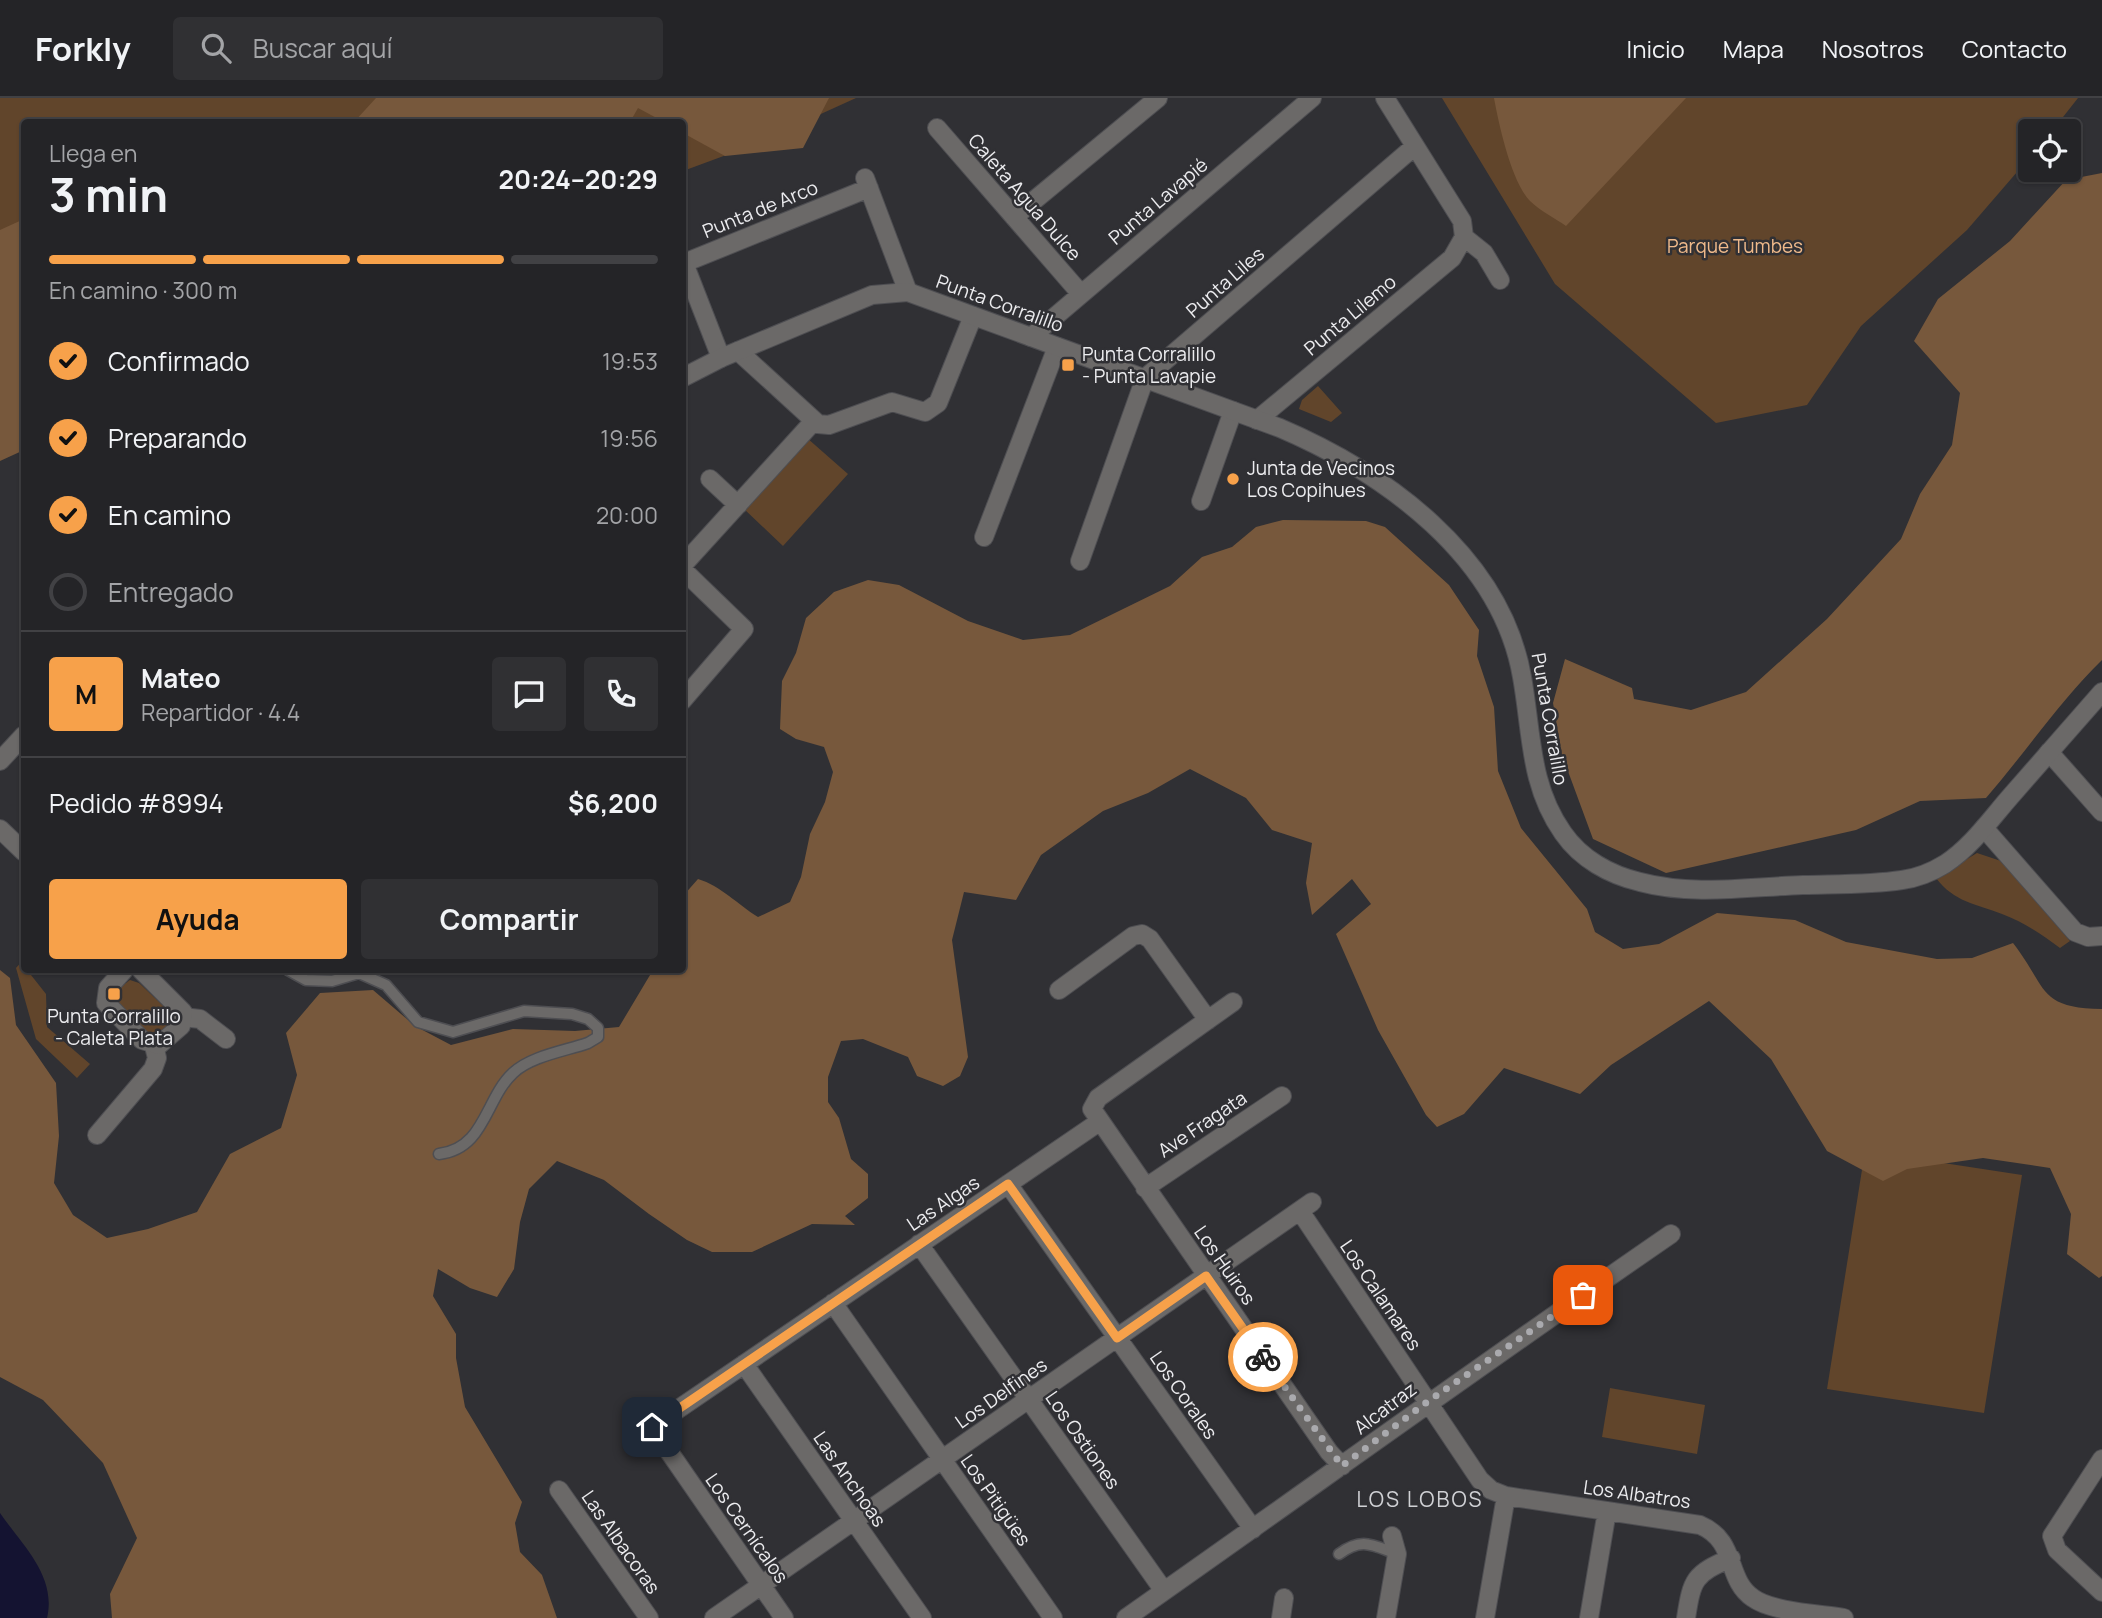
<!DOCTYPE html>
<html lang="es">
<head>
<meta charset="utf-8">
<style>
	body { margin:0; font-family:Manrope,sans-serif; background:#303033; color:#f1f3f6; height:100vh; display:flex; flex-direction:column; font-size:26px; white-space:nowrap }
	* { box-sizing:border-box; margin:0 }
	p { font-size:23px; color:#a3a4a7 }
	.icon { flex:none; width:38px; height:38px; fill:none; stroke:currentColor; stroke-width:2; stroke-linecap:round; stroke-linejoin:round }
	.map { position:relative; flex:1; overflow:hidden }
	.details { position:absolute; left:21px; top:21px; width:665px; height:854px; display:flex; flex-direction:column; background:#242427; border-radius:7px; box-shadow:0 2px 5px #0004,0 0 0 2px #414144 }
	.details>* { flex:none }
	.tools { position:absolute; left:2018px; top:21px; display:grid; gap:14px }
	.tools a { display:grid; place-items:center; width:63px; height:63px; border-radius:7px; background:#242427; box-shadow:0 2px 5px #0004,0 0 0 2px #414144; font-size:35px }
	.pin { position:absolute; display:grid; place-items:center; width:60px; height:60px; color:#fff; margin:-30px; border-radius:14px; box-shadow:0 4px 10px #0006 }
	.courier { position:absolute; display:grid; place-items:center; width:70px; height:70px; margin:-35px; border:5px solid #f7a14a; border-radius:50%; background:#fff; color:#222; box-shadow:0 2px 9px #0007 }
	.head em { font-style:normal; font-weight:700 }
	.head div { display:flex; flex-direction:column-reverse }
	.head { display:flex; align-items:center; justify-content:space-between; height:119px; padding:0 28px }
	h1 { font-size:46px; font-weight:700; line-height:52px }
	.bar { display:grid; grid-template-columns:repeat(4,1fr); gap:10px 7px; align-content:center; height:84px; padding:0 28px }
	.bar i { height:9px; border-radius:5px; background:#414144 }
	.bar .on { background:#f7a14a }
	.bar p { grid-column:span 4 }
	.line { display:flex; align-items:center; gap:18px; padding:0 28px; border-top:2px solid #414144 }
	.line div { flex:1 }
	.round { display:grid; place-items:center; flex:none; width:74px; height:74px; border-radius:7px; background:#303033 }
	ol { padding:0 28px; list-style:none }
	li { display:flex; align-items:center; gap:21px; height:77px }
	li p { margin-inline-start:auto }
	li .icon { padding:7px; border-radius:50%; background:#f7a14a; color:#111; stroke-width:4 }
	li:last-child { color:#a3a4a7 }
	li i { width:38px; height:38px; border:4px solid #414144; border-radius:50% }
	.primary-button { display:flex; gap:14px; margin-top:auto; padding:14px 28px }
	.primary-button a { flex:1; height:80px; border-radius:7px; background:#f7a14a; color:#111; font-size:28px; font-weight:700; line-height:80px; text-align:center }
	.primary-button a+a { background:#303033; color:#f1f3f6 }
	header { display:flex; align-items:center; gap:42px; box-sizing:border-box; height:98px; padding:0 35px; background:#242427; border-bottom:2px solid #414144 }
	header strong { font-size:33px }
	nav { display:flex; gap:38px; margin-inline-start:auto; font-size:24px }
	.search { width:490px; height:63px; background:#303033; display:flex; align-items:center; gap:18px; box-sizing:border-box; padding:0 24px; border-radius:7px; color:#a3a4a7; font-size:26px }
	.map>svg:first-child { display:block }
</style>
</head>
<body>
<header>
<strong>Forkly</strong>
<div class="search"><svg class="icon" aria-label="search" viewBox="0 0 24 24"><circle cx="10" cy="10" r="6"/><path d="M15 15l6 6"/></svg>Buscar aquí</div>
<nav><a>Inicio</a><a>Mapa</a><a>Nosotros</a><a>Contacto</a></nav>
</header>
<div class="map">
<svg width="2102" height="1520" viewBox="0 0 2102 1520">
	<rect width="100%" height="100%" fill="#303034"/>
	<path fill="#61452b" d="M0,0H856L748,49L683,73L682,24H24V326L0,345Z
		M1442,0H2078L2052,33H2030V59L1967,132L1861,228L1807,307L1716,325L1555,186Z
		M1318,288L1342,315L1331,324L1299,311L1302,302Z
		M807,340L848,376L783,448L743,410Z
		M1977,755L2001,763L2070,843L2060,850C2042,837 2024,824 2002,816C1976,806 1954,804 1936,780Z
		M24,861V872H35L31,877L46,896L47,929L90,966L77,980L36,941L16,870Z
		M130,882L139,885L172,916C170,928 163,935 150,937L119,907L118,891Z
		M1865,1053L2022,1077L1984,1315L1827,1291Z
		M1610,1290L1705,1307L1697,1356L1602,1339Z"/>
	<path fill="#77583c" d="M376,0H829L803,50L725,58L683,35L682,24H664L638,10L630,24H354Z
		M1494,0H1686L1566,128C1555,120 1540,113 1530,103C1511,83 1499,27 1494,0Z
		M2102,75V562C2059,604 2025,655 1986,700L1920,703L1856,732L1666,775L1593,741L1562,657L1553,605L1565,561L1632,590L1634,601L1691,612L1746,594L1827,521L1901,441L1920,396L1952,347L1960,295L1914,243L1938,201L2010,143L2066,82Z
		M24,121V352L0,363V132Z
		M1283,422L1366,423L1385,429L1449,487L1479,532L1477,558L1494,609L1498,673L1521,730L1587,811L1595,834L1623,851L1659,846L1717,815L1795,822L1846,844L1937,861L1972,860L2013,845C2048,890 2037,910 2102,911V1178L2099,1180L2067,1156L2071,1116L2050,1070L1983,1060L1907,1071L1883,1083L1827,1053L1771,961L1709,903L1611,967L1580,996L1504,970L1464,1016L1437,1029L1426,1017L1378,932L1336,836L1371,806L1352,781L1312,817L1306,785L1312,745L1272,732L1246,700L1190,671L1148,695L1103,713L1041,757L1016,802L964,794L952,842L968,959L960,978L943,988L917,978L908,959L863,941L841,943L828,979V1004L839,1020L851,1061L868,1076V1100L845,1118L855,1127L812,1126L752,1154H712L687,1142L649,1116L604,1082L557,1063L529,1091L520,1124L514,1171L497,1199L470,1190L438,1171L433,1198L456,1236V1260L465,1309L522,1404L515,1425L520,1454L542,1477L557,1520H112L110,1496L137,1440L103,1365L43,1302L0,1279V872L10,880L16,927L56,985L59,1038L54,1085L73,1117L107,1140L148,1131L197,1114L230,1056L281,1030L297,977L286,935L320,895L373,892L415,928L451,947L513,931L575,933L619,929L653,872H682L683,798L698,781C721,788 737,806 758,819L790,804L801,779L810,736L825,704L833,674L824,649L796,641L780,631L782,583L796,555L806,520L834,494L868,482L899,487L968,523L1023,542L1070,537L1170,488L1202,459L1232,449L1256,429Z"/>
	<path fill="#141331" d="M0,1415C22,1447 57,1478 47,1520H0Z"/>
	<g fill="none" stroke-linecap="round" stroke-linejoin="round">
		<defs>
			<path id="service" d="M288,872L306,882L332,883L359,875L386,887L418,924L453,934L524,913L572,916L588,921L598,930V939L588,945C565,953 531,958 513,975C485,1001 485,1051 439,1056
				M1339,1456C1362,1439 1372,1447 1397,1456"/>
			<path id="minor" d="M937,30L1081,196
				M865,80L908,194
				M1014,119L1158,0
				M1464,139L1484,155L1500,182
				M1031,239L1312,0
				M738,253L818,326L829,327L892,304L925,314L938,305L973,218
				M721,260L684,165L869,90
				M1257,322L1452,160L1464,139L1462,123L1385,0
				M710,381L738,407
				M1201,403L1233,313
				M984,439L1057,249
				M1080,463L1145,280L1415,48
				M682,468L813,324
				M682,471L744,531L682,603
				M2049,654L2102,714
				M0,663L24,637
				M1984,730L2075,834L2088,839L2102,838
				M0,731L24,754
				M1059,892L1133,838L1142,836L1150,841L1208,922
				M1233,904L1098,1000L1092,1011L1329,1354L1342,1368
				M183,919L200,921L226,941
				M97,1037L153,971L157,960L154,948
				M1008,1086L1253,1431
				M1145,1090L1282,998
				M1300,1113L1480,1382L1491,1392L1506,1398L1700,1427C1738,1443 1725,1481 1753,1500C1772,1514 1820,1516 1844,1520
				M919,1146L1164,1493
				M833,1205L1053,1520
				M744,1266L922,1520
				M2102,1361L2052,1438L2057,1452L2102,1494
				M559,1392L649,1520
				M714,1520L1312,1104
				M784,1520L652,1329L1099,1024
				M1126,1520C1308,1392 1488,1262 1671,1136
				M1281,1520L1284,1500
				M1386,1520L1397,1456L1392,1438
				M1485,1520L1506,1398
				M1589,1520L1607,1413
				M1686,1520C1692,1481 1694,1476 1731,1460"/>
			<path id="tertiary" d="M682,280L721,260L872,197L908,194L1280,330C1385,375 1501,458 1522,579C1532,634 1529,687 1563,735C1581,761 1610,777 1640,784C1692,798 1749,789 1803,787C1835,786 1869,787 1902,782C1917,780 1932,774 1945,766C1971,749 1990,722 2010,699C2041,664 2071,629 2102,594
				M124,872L108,890L106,905L142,942L159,947L181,928L183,914L141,872"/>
		</defs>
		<use href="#service" stroke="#4e4e52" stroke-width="13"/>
		<use href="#minor" stroke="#4e4e52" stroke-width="20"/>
		<use href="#tertiary" stroke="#4e4e52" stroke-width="20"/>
		<use href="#service" stroke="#6b6968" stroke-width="10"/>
		<use href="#minor" stroke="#6b6968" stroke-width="18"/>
		<use href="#tertiary" stroke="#6b6968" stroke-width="18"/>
	</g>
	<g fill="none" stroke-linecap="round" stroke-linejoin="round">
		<path stroke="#aaaaae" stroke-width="7" stroke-dasharray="0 12.6" d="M1263,1259L1342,1368L1427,1304L1583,1197"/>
		<path stroke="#f7a14a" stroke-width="9" d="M652,1329L1008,1086L1117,1240L1206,1178L1263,1259"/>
	</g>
	<g fill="#f7a14a" stroke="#303034" stroke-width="2.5">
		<rect x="1061" y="260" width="14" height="14" rx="3.5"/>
		<circle cx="1233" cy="381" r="7"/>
		<rect x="107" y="889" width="14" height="14" rx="3.5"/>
	</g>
	<g text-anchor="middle" stroke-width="5" stroke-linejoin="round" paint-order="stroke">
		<g font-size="19" fill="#ececef" stroke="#303034">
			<text transform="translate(1025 99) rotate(49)" y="7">Caleta Agua Dulce</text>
			<text transform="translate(1158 103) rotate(-40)" y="7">Punta Lavapié</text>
			<text transform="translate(760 111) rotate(-22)" y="7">Punta de Arco</text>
			<text transform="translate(1225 184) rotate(-41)" y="7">Punta Liles</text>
			<text transform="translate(1000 205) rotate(20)" y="7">Punta Corralillo</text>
			<text transform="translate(1350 217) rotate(-40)" y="7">Punta Lilemo</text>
			<text transform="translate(1550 621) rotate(80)" y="7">Punta Corralillo</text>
			<text transform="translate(1202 1026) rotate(-34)" y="7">Ave Fragata</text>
			<text transform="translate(943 1105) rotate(-34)" y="7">Las Algas</text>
			<text transform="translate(1225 1167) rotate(55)" y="7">Los Huiros</text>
			<text transform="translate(1381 1197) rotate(56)" y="7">Los Calamares</text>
			<text transform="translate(1001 1295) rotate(-35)" y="7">Los Delfines</text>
			<text transform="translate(1184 1297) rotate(55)" y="7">Los Corales</text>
			<text transform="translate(1385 1310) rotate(-37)" y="7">Alcatraz</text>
			<text transform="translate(1083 1342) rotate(55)" y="7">Los Ostiones</text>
			<text transform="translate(850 1381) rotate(55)" y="7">Las Anchoas</text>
			<text transform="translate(1637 1396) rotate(8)" y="7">Los Albatros</text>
			<text transform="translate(996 1402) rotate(55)" y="7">Los Pitigües</text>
			<text transform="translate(747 1430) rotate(55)" y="7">Los Cernícalos</text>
			<text transform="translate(621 1444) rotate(55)" y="7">Las Albacoras</text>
		</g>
		<g font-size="19" fill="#f0ba8b" stroke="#303034">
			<text x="1735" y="155">Parque Tumbes</text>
		</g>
		<g font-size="19" fill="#ececef" stroke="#303034" text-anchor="start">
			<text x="1082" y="263">Punta Corralillo<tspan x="1082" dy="22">- Punta Lavapie</tspan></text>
			<text x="1247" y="377">Junta de Vecinos<tspan x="1247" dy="22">Los Copihues</tspan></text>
			<text x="114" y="925" text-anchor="middle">Punta Corralillo<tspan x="114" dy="22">- Caleta Plata</tspan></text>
		</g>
		<g font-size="21" letter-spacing="2" fill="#d0d1d5" stroke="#303034">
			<text x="1420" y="1409">LOS LOBOS</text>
		</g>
	</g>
</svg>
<div class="tools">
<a><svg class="icon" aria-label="locate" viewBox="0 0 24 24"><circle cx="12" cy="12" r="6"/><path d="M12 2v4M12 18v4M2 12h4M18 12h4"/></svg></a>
</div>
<div class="pin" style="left:1583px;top:1197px;background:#ea580c"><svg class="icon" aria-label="bag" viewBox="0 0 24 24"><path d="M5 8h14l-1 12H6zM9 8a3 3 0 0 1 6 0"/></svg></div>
<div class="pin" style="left:652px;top:1329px;background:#1f2937"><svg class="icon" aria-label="home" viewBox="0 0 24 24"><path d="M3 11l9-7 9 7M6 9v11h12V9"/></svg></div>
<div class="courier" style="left:1263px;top:1259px"><svg class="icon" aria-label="bike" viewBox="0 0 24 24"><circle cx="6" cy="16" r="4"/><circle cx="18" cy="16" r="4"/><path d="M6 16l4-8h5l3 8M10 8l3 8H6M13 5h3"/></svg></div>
<section class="details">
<div class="head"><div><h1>3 min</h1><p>Llega en</p></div><em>20:24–20:29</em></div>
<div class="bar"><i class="on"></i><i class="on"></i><i class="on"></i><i></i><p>En camino · 300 m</p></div>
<ol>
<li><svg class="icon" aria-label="check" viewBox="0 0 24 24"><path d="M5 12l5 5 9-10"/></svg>Confirmado<p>19:53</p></li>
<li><svg class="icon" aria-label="check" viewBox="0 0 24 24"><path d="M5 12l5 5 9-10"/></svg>Preparando<p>19:56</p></li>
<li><svg class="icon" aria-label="check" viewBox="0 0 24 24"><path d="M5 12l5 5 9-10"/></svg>En camino<p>20:00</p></li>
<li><i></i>Entregado</li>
</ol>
<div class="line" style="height:126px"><b class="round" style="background:#f7a14a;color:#111">M</b><div><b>Mateo</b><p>Repartidor · 4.4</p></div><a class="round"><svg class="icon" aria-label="chat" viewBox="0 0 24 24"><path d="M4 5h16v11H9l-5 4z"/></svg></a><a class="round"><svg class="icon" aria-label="phone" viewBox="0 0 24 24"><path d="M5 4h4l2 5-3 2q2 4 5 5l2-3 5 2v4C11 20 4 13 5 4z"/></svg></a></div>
<div class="line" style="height:91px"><div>Pedido #8994</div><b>$6,200</b></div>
<div class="primary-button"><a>Ayuda</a><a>Compartir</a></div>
</section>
</div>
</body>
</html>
